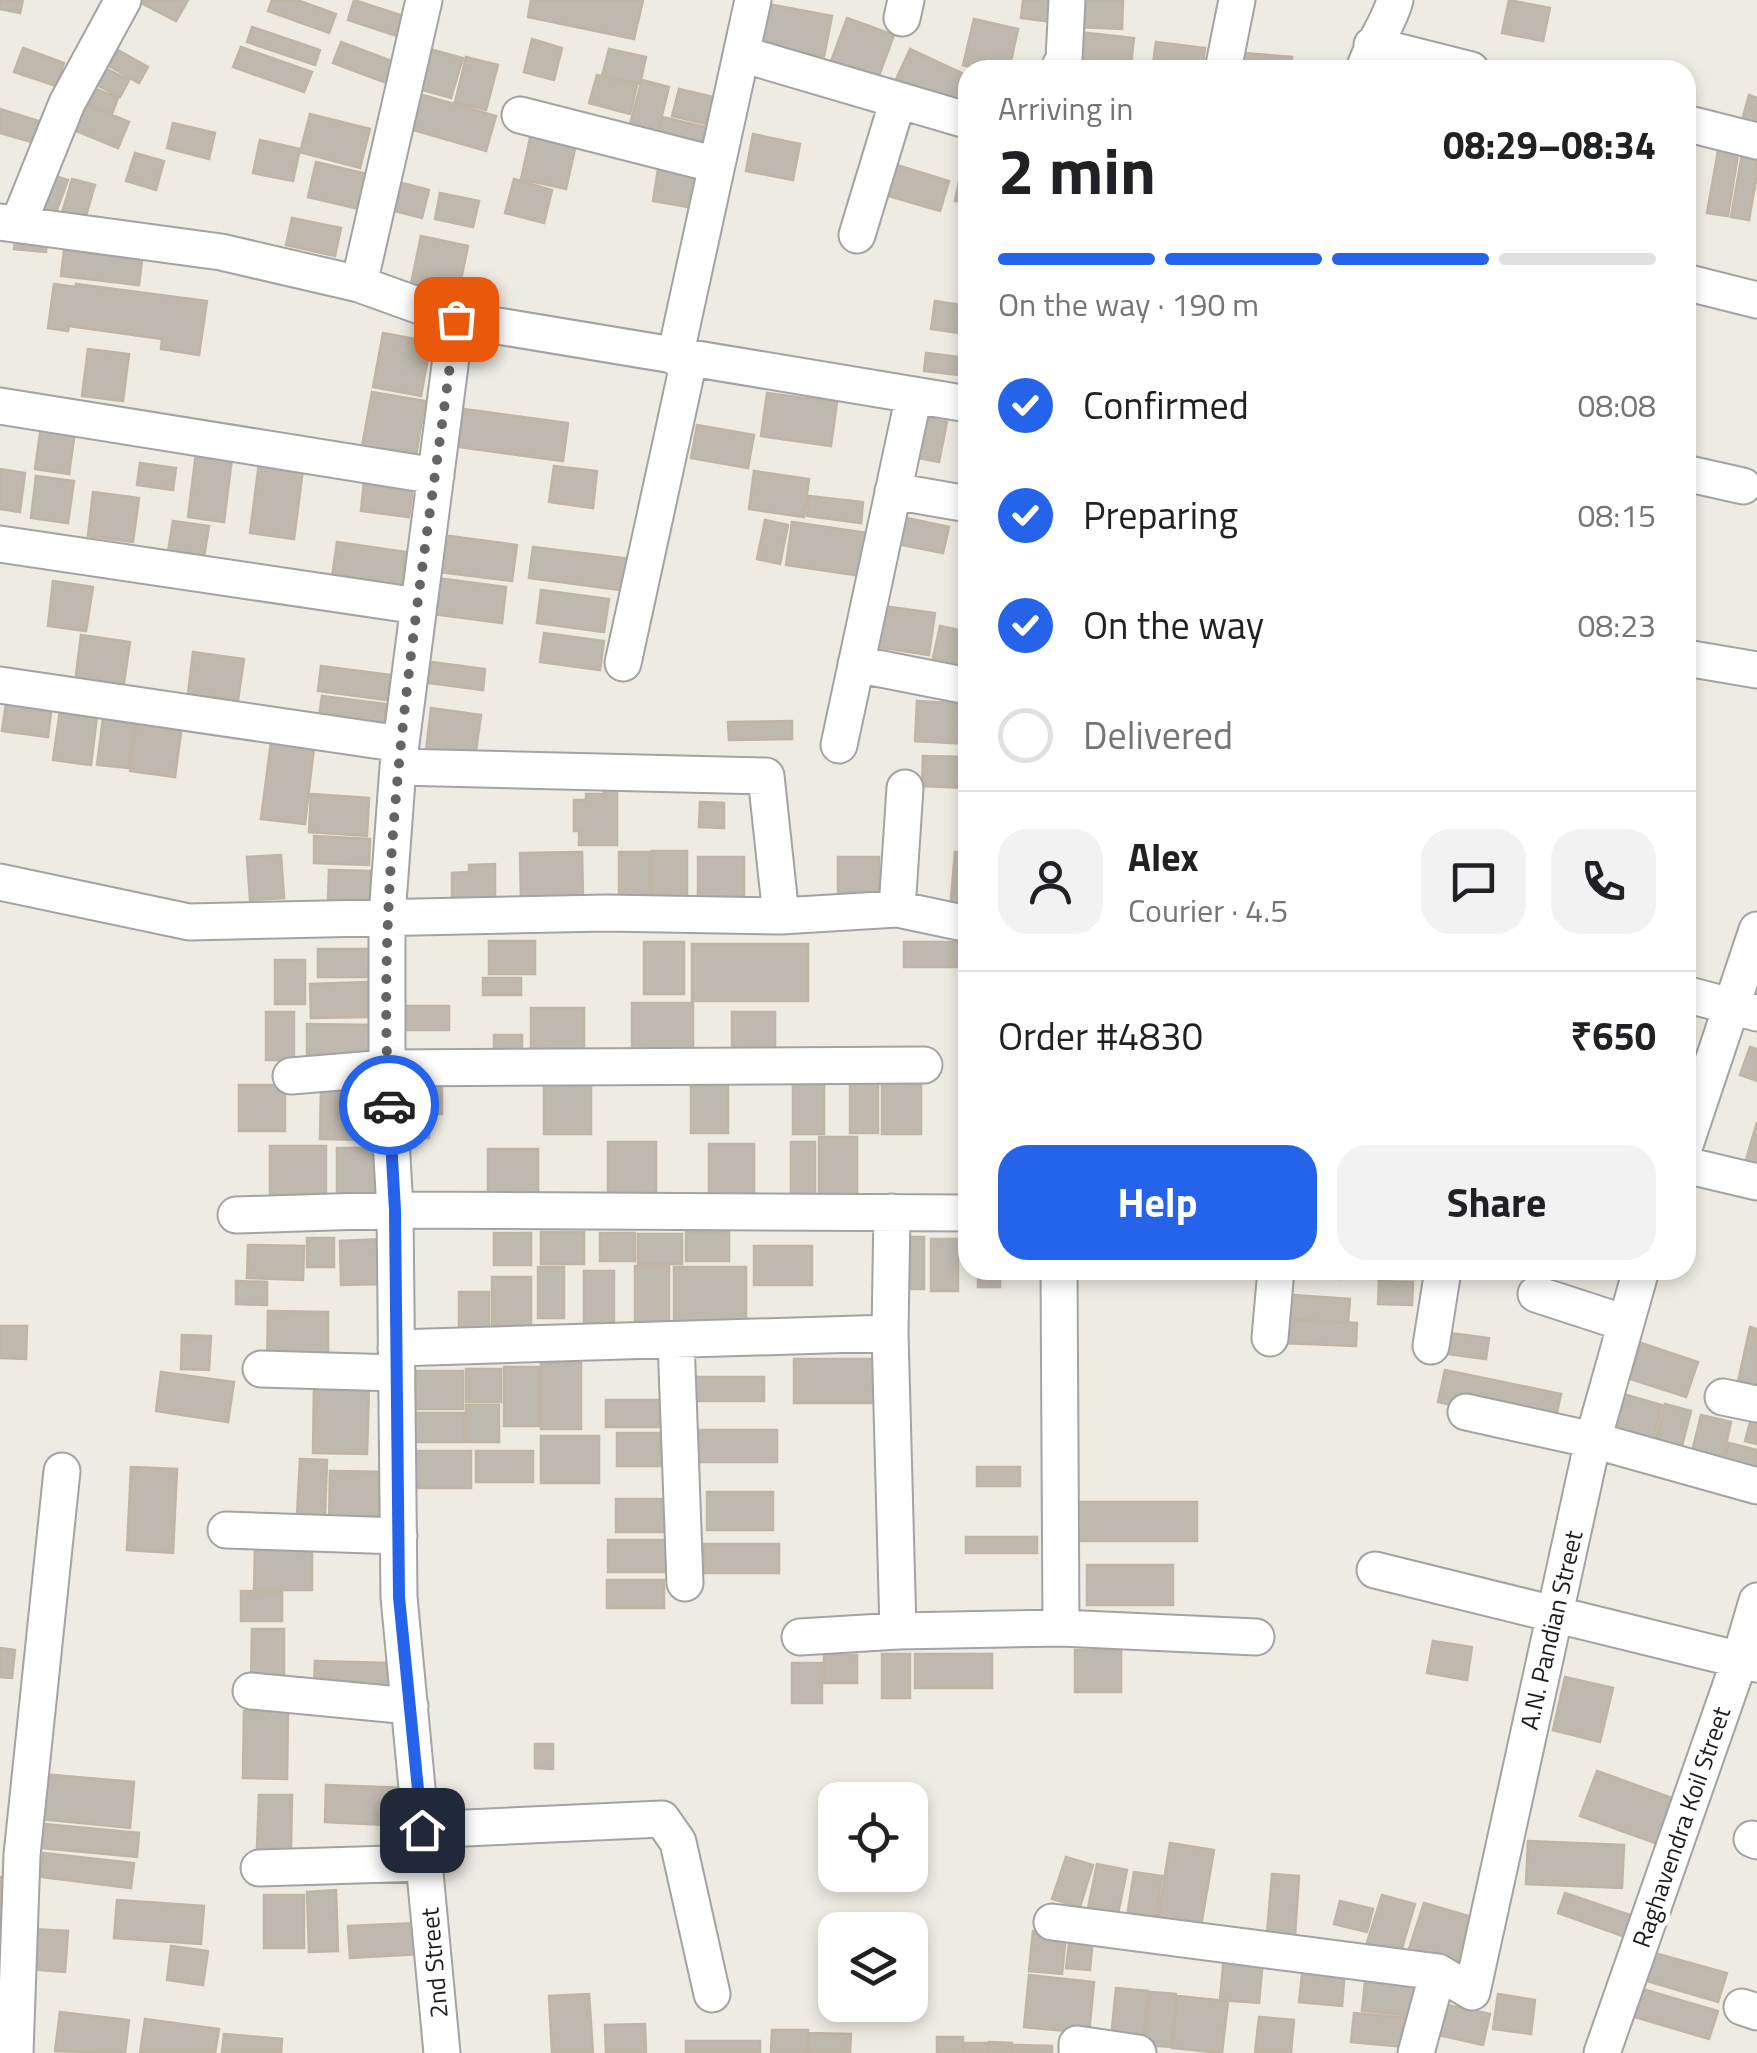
<!DOCTYPE html>
<html lang="en">
<head>
<meta charset="utf-8">
<style>
	body { margin:0; font-family:"Titillium Web",sans-serif; background:#f2f2f2; color:#202124; height:100vh; display:flex; flex-direction:column; font-size:38px; white-space:nowrap }
	* { box-sizing:border-box; margin:0 }
	p { font-size:32px; color:#757577 }
	.icon { flex:none; width:55px; height:55px; fill:none; stroke:currentColor; stroke-width:2; stroke-linecap:round; stroke-linejoin:round }
	.map { position:relative; flex:1; overflow:hidden }
	.sheet { position:absolute; left:958px; top:60px; width:738px; height:1220px; display:flex; flex-direction:column; background:#fff; border-radius:30px; box-shadow:0 5px 15px #0003 }
	.sheet>* { flex:none }
	.tools { position:absolute; left:818px; top:1782px; display:grid; gap:20px }
	.tools a { display:grid; place-items:center; width:110px; height:110px; border-radius:20px; background:#fff; box-shadow:0 5px 15px #0003; font-size:50px }
	.pin { position:absolute; display:grid; place-items:center; width:85px; height:85px; color:#fff; margin:-42px; border-radius:20px; box-shadow:0 5px 15px #0006 }
	.courier { position:absolute; display:grid; place-items:center; width:100px; height:100px; margin:-50px; border:8px solid #2563eb; border-radius:50%; background:#fff; color:#222; box-shadow:0 2px 12px #0007 }
	.headline em { font-style:normal; font-weight:700 }
	.headline div { display:flex; flex-direction:column-reverse }
	.headline { display:flex; align-items:center; justify-content:space-between; height:170px; padding:0 40px }
	h1 { font-size:65px; font-weight:700; line-height:75px }
	.bar { display:grid; grid-template-columns:repeat(4,1fr); gap:15px 10px; align-content:center; height:120px; padding:0 40px }
	.bar i { height:12px; border-radius:8px; background:#e0e0e0 }
	.bar .on { background:#2563eb }
	.bar p { grid-column:span 4 }
	.line { display:flex; align-items:center; gap:25px; padding:0 40px; border-top:2px solid #e0e0e0 }
	.line div { flex:1 }
	.round { display:grid; place-items:center; flex:none; width:105px; height:105px; border-radius:30px; background:#f2f2f2 }
	ol { padding:0 40px; list-style:none }
	li { display:flex; align-items:center; gap:30px; height:110px }
	li p { margin-inline-start:auto }
	li .icon { padding:10px; border-radius:50%; background:#2563eb; color:#fff; stroke-width:4 }
	li:last-child { color:#757577 }
	li i { width:55px; height:55px; border:5px solid #e0e0e0; border-radius:50% }
	.action { display:flex; gap:20px; margin-top:auto; padding:20px 40px }
	.action a { flex:1; height:115px; border-radius:30px; background:#2563eb; color:#fff; font-size:40px; font-weight:700; line-height:115px; text-align:center }
	.action a+a { background:#f2f2f2; color:#202124 }
	.map>svg:first-child { display:block }
</style>
</head>
<body>
<div class="map">
<svg width="1757" height="2053" viewBox="0 0 1757 2053">
	<rect width="100%" height="100%" fill="#eeebe2"/>
	<path fill="#beb8ae" stroke="#c0b4a4" stroke-width="2.5" d="M0,0H23L20,13L0,9Z
		M142,0H188L176,21L141,3Z
		M272,0H297L336,14L329,33L268,11Z
		M354,0L413,19L406,39L348,20Z
		M531,0H643L634,39L528,17Z
		M1023,0H1062L1060,23L1021,18Z
		M1078,0H1123L1122,29L1077,27Z
		M1509,0L1550,8L1543,41L1502,33Z
		M768,4L832,16L824,56L760,44Z
		M847,18L894,35L877,81L830,64Z
		M974,19L1018,29L1009,70H984L963,65Z
		M252,27L320,50L315,65L247,42Z
		M1079,32L1134,38L1131,65L1076,59Z
		M532,39L562,48L554,80L524,72Z
		M341,42L405,66L397,87L333,63Z
		M1156,42L1205,48L1202,70H1152Z
		M241,47L312,72L304,92L233,67Z
		M23,48L64,63L56,86L14,72Z
		M426,48L463,58L451,98L415,88Z
		M609,49L646,57L640,84L602,76Z
		M910,49L966,75L949,111L893,86Z
		M118,50L148,67L139,83L109,66Z
		M1244,53L1292,57L1291,70H1243Z
		M466,57L498,65L486,110L455,102Z
		M101,66L129,80L120,97L93,83Z
		M597,75L637,86L630,114L589,103Z
		M642,80L669,87L657,136L629,128Z
		M91,87L118,98L112,114L85,103Z
		M679,89L726,100L719,127L672,116Z
		M416,93L496,116L486,151L406,128Z
		M1749,95L1757,98V129L1741,124Z
		M73,99L129,122L118,148L62,125Z
		M0,109L45,123L38,144L0,133Z
		M310,114L370,129L360,168L300,152Z
		M662,117L714,129L707,156L656,144Z
		M173,123L215,133L209,159L167,148Z
		M532,129L577,140L566,189L521,179Z
		M753,134L800,144L793,180L746,171Z
		M260,140L300,149L293,181L253,173Z
		M1719,145L1739,148L1728,216L1707,213Z
		M1743,148L1757,151V174L1749,220L1731,217Z
		M135,153L164,161L156,190L126,181Z
		M316,162L371,175L363,210L308,197Z
		M887,162L949,181L940,211L878,193Z
		M962,167L968,168V203L955,201Z
		M658,169L705,177L700,209L653,201Z
		M46,173L68,180L55,215L33,207Z
		M72,179L95,185L85,219L62,213Z
		M514,179L552,190L544,223L505,213Z
		M402,183L429,190L422,218L395,211Z
		M440,193L479,201L473,227L435,219Z
		M292,218L341,228L335,256L286,245Z
		M16,231L48,234L46,252L14,249Z
		M421,236L468,246L458,294L411,284Z
		M64,250L142,260L139,285L61,276Z
		M54,284L76,287V284L207,301L199,355L161,349L162,339L69,326L68,331L48,328Z
		M935,301L968,306L967,334L931,329Z
		M383,333L431,342L421,396L373,387Z
		M88,349L129,354L123,401L82,396Z
		M926,353L968,358V376L924,371Z
		M372,392L425,401L415,462L361,452Z
		M767,393L837,402L831,446L761,436Z
		M456,408L568,423L563,461L451,446Z
		M911,414L947,422L939,462L903,455Z
		M697,425L754,435L748,468L691,458Z
		M41,426L75,431L69,474L35,469Z
		M196,453L232,458L224,522L188,517Z
		M140,463L176,468L173,490L137,485Z
		M259,463L303,469L294,539L250,533Z
		M554,466L597,471L593,508L549,502Z
		M0,469L25,473L20,512L0,509Z
		M754,471L809,479L804,517L749,509Z
		M36,476L74,481L68,523L31,518Z
		M364,481L413,488L409,517L361,511Z
		M93,492L139,498L133,542L88,536Z
		M809,496L863,502L861,523L807,516Z
		M902,517L949,527L943,553L897,544Z
		M765,520L788,525L780,564L757,559Z
		M173,521L209,526L204,557L168,552Z
		M792,522L868,533L862,576L786,565Z
		M442,535L517,545L512,581L438,572Z
		M337,542L406,552L401,593L331,584Z
		M533,547L632,559L628,591L529,578Z
		M437,578L506,587L502,623L432,614Z
		M53,581L93,587L86,631L48,626Z
		M541,590L609,599L604,632L537,623Z
		M883,606L935,613L929,655L877,647Z
		M940,626L968,632V665L933,658Z
		M544,633L604,641L600,670L540,662Z
		M81,635L130,642L123,690L75,683Z
		M193,652L244,659L238,700L188,694Z
		M424,661L485,669L483,690L421,682Z
		M321,666L391,675L387,700L318,691Z
		M322,696L386,704L384,726L319,717Z
		M7,697L52,703L48,737L2,731Z
		M917,701L968,704V744L915,741Z
		M61,703L98,708L91,765L53,760Z
		M431,708L481,715L475,758L426,751Z
		M104,711L135,715L128,768L97,765Z
		M137,719L182,725L175,777L130,771Z
		M792,721V739L729,740L728,722Z
		M271,742L314,747L305,824L261,819Z
		M923,756L968,757L967,788L922,786Z
		M604,788H617V845H579V831H574V800H586V794H604Z
		M311,794L369,798L367,836L309,832Z
		M700,802L724,803V828L699,827Z
		M314,836L370,839L369,865L314,863Z
		M652,851H687V901H652Z
		M582,852L583,898L521,899L520,853Z
		M619,852H650V902H619Z
		M955,852L968,853V912L950,911Z
		M281,855L284,898L250,900L247,857Z
		M698,857H744V901H698Z
		M838,857H879V904H838Z
		M495,864V898L452,899V873L469,872V865Z
		M329,870L371,871L370,902L328,901Z
		M489,941H535V974H489Z
		M644,942H684V994H644Z
		M904,942H967V967H904Z
		M692,944H808V1001H692Z
		M318,949H371V977H318Z
		M275,960H305V1004H275Z
		M483,978H521V995H483Z
		M367,982L368,1017L311,1018L310,984Z
		M632,1003H693V1060H632Z
		M403,1006H449V1030H403Z
		M531,1008H584V1053H531Z
		M266,1012H294V1060H266Z
		M732,1012H775V1054H732Z
		M307,1024L375,1025V1058L307,1057Z
		M494,1035H522V1052H494Z
		M1750,1047L1757,1049V1081L1740,1075Z
		M544,1078H591V1134H544Z
		M793,1080H824V1134H793Z
		M850,1082H878V1133H850Z
		M691,1083H728V1133H691Z
		M882,1083H921V1134H882Z
		M401,1084H442V1114H401Z
		M239,1085H285V1131H239Z
		M321,1088L374,1090L372,1140L320,1139Z
		M400,1117H429V1138H400Z
		M1757,1122V1175L1743,1170Z
		M819,1137H857V1195H819Z
		M608,1142H656V1195H608Z
		M791,1142H815V1198H791Z
		M709,1144H754V1197H709Z
		M270,1146H326V1196H270Z
		M337,1148H374V1194H337Z
		M488,1149H538V1193H488Z
		M541,1232H584V1264H541Z
		M686,1232H729V1261H686Z
		M494,1233H531V1265H494Z
		M600,1233H635V1261H600Z
		M638,1234H682V1264H638Z
		M902,1237H924V1289H902Z
		M307,1238H334V1267H307Z
		M382,1239L383,1284L341,1285L340,1241Z
		M931,1239H958V1291H931Z
		M248,1245L304,1246L303,1280L247,1278Z
		M754,1246H812V1285H754Z
		M635,1266H669V1330H635Z
		M538,1267H564V1318H538Z
		M674,1267H746V1329H674Z
		M978,1270H1000V1287H978Z
		M1294,1270H1342L1341,1279L1294,1276Z
		M1343,1270H1378L1377,1279L1342,1277Z
		M1380,1270H1415V1279L1380,1278Z
		M584,1271H614V1339H584Z
		M492,1277H531V1339H492Z
		M236,1281L267,1282V1305L236,1304Z
		M1379,1281L1413,1282L1412,1305L1378,1304Z
		M459,1292H489V1338H459Z
		M1292,1295L1350,1299L1348,1323L1290,1319Z
		M268,1311L328,1312V1364L267,1363Z
		M1282,1320L1357,1323L1356,1346L1282,1343Z
		M0,1326H27L26,1359L0,1358Z
		M1750,1327L1757,1329V1396L1736,1391Z
		M1450,1333L1489,1338L1486,1359L1447,1354Z
		M182,1335L211,1336L209,1370L181,1369Z
		M1641,1343L1698,1362L1686,1397L1630,1379Z
		M794,1359H879V1403H794Z
		M541,1363H581V1429H541Z
		M504,1367H539V1426H504Z
		M466,1369H501V1402H466Z
		M1445,1370L1561,1394L1554,1427L1438,1402Z
		M406,1371H463V1409H406Z
		M161,1372L234,1382L228,1422L156,1411Z
		M692,1377H764V1401H692Z
		M314,1387L369,1388L367,1454L313,1453Z
		M1623,1394L1662,1405L1650,1452L1609,1439Z
		M606,1400H662V1427H606Z
		M1665,1404L1691,1411L1682,1446L1656,1439Z
		M466,1405H499V1442H466Z
		M408,1413H464V1442H408Z
		M1701,1415L1731,1422L1722,1463L1691,1456Z
		M1752,1415L1757,1417V1444L1745,1441Z
		M697,1430H777V1462H697Z
		M617,1433H660V1466H617Z
		M541,1436H599V1483H541Z
		M1729,1443L1757,1450V1479L1722,1471Z
		M403,1451H471V1488H403Z
		M476,1451H533V1482H476Z
		M300,1459L327,1460L325,1516L297,1515Z
		M131,1467L177,1469L173,1553L127,1550Z
		M977,1467H1020V1486H977Z
		M330,1471L391,1472L390,1527L329,1525Z
		M707,1492H773V1530H707Z
		M616,1499H664V1532H616Z
		M1074,1502H1197V1541H1074Z
		M966,1537H1037V1553H966Z
		M608,1540H666V1572H608Z
		M704,1544H779V1573H704Z
		M255,1547H312V1590H254Z
		M1087,1565H1173V1605H1087Z
		M607,1580H664V1608H607Z
		M241,1591L282,1592V1621H241Z
		M252,1629H284V1684H251Z
		M1433,1641L1472,1647L1467,1680L1427,1673Z
		M0,1648L15,1650L12,1678L0,1677Z
		M1075,1650H1121V1692H1075Z
		M882,1654H910V1698H882Z
		M915,1654H992V1688H915Z
		M824,1655H857V1683H824Z
		M315,1661L390,1663L389,1692L314,1690Z
		M792,1663H822V1703H792Z
		M1565,1677L1613,1688L1600,1742L1553,1730Z
		M244,1711L288,1712L287,1779L243,1778Z
		M535,1744H553V1769L535,1768Z
		M1597,1771L1683,1802L1666,1847L1580,1816Z
		M42,1774L134,1782L130,1828L38,1819Z
		M326,1785L409,1788L407,1826L325,1822Z
		M259,1795H292L291,1849L257,1848Z
		M44,1824L139,1833L137,1857L42,1848Z
		M1528,1841L1624,1845L1622,1888L1526,1884Z
		M1170,1843L1214,1850L1201,1926L1158,1918Z
		M43,1853L134,1863L131,1888L41,1877Z
		M1066,1857L1093,1865L1080,1907L1052,1899Z
		M1097,1864L1127,1870L1118,1914L1088,1908Z
		M1134,1872L1162,1876L1155,1921L1127,1917Z
		M1272,1874L1299,1876L1295,1936L1267,1934Z
		M0,1877L16,1878L11,1957L0,1956Z
		M336,1890L338,1951L309,1952L307,1892Z
		M1565,1893L1633,1916L1625,1937L1558,1913Z
		M264,1895H304V1948H264Z
		M1382,1895L1415,1904L1400,1955L1366,1946Z
		M117,1900L204,1906L201,1944L114,1938Z
		M1340,1901L1373,1909L1367,1932L1334,1924Z
		M1424,1903L1479,1919L1463,1969L1408,1952Z
		M418,1923L420,1954L350,1958L348,1926Z
		M30,1929L68,1931L65,1972L27,1969Z
		M1033,1931L1066,1935L1062,1974L1029,1971Z
		M1070,1935L1093,1938L1090,1970L1066,1968Z
		M171,1946L208,1951L203,1985L167,1980Z
		M1651,1952L1727,1973L1718,2002L1643,1980Z
		M1224,1955L1263,1959L1259,2003L1220,2000Z
		M1303,1965L1345,1969L1342,2006L1299,2002Z
		M1366,1972L1417,1977L1413,2016L1362,2011Z
		M1029,1975L1094,1982L1089,2033L1024,2027Z
		M1116,1988L1148,1991L1143,2042L1111,2039Z
		M1639,1988L1718,2011L1709,2039L1631,2016Z
		M1150,1992L1176,1994L1171,2047L1145,2045Z
		M589,1994L593,2053H552L549,1996Z
		M1498,1994L1535,2000L1531,2034L1493,2029Z
		M1177,1996L1228,2001L1222,2053L1172,2048Z
		M1447,2005L1490,2014L1483,2045L1439,2035Z
		M60,2012L129,2020L125,2053L55,2051Z
		M1354,2013L1407,2018L1405,2047L1351,2042Z
		M1259,2017L1294,2020L1291,2053H1255Z
		M145,2019L219,2029L215,2053H140Z
		M645,2024L646,2053H606L605,2025Z
		M772,2030H808L807,2053H771Z
		M809,2033L851,2034L850,2053H809Z
		M224,2034L282,2039L281,2053H222Z
		M937,2037H963V2053H937Z
		M686,2041H760V2053H686Z
		M989,2042L1012,2043V2053H989Z
		M964,2043H987V2053H964Z
		M1014,2045L1052,2046V2053H1014Z"/>
	<g fill="none" stroke-linecap="round" stroke-linejoin="round">
		<defs>
			<path id="minor" d="M902,18L906,0
				M1372,45L1471,70
				M742,54L966,120
				M1058,70L1064,59L1067,0
				M1223,70L1237,0
				M1364,70C1372,43 1389,24 1395,0
				M520,115L717,165
				M1685,123L1757,141
				M0,222L221,252L359,284L456,319L968,404
				M19,222L67,103L123,0
				M857,235L898,100
				M1685,282L1757,300
				M359,284L424,0
				M675,357L753,0
				M0,406L436,476
				M1685,473L1743,486
				M893,491L968,504
				M0,544L418,606
				M1686,658L1757,670
				M623,663L689,360
				M856,664L968,686
				M0,685L401,744
				M839,745L914,395
				M398,767L766,776L781,916
				M0,882L189,922L606,913L781,916L897,909L968,924
				M897,909L905,788
				M1685,994L1757,1013
				M291,1076L387,1068L924,1065
				M1685,1145L1757,930
				M1685,1165L1757,1182
				M892,1212L890,1333L898,1631
				M236,1215L395,1210L968,1213
				M1059,1270L1061,1628
				M1536,1294L1625,1323
				M1270,1338L1276,1270
				M676,1340L685,1583
				M1431,1346L1443,1270
				M396,1348L890,1333
				M261,1369L397,1373
				M1723,1397L1757,1404
				M1466,1412L1593,1440L1757,1486
				M226,1530L399,1536
				M1375,1570L1757,1664
				M800,1637L898,1631L1061,1628L1256,1637
				M251,1691L410,1706
				M422,1830L662,1819L678,1842L712,1994
				M1752,1839L1757,1841
				M259,1868L424,1863
				M1052,1922L1438,1972L1472,1992L1593,1440L1641,1270
				M1742,2007L1757,2012
				M15,2053L22,1855L62,1471
				M442,2053L399,1597L395,1210L387,1068V916L398,767L456,319
				M1077,2053V2044L1138,2053
				M1416,2053L1438,1972
				M1602,2053L1740,1659L1757,1601"/>
		</defs>
		<use href="#minor" stroke="#a3a3a3" stroke-width="39"/>
		<use href="#minor" stroke="#fff" stroke-width="35"/>
	</g>
	<g fill="none" stroke-linecap="round" stroke-linejoin="round">
		<path stroke="#666461" stroke-width="10" stroke-dasharray="0 18" d="M389,1105C374,841 423,579 456,319"/>
		<path stroke="#2563eb" stroke-width="12" d="M389,1105L395,1210L399,1597L422,1830"/>
	</g>
	<g text-anchor="middle" stroke-width="9" stroke-linejoin="round" paint-order="stroke">
		<g font-size="25" fill="#1c1c1c" stroke="#fff">
			<text transform="translate(1551 1630) rotate(-77)" y="9">A.N. Pandian Street</text>
			<text transform="translate(1681 1827) rotate(-71)" y="9">Raghavendra Koil Street</text>
			<text transform="translate(434 1963) rotate(-95)" y="9">2nd Street</text>
		</g>
	</g>
</svg>
<div class="tools">
<a><svg class="icon" aria-label="locate" viewBox="0 0 24 24"><circle cx="12" cy="12" r="6"/><path d="M12 2v4M12 18v4M2 12h4M18 12h4"/></svg></a>
<a><svg class="icon" aria-label="layers" viewBox="0 0 24 24"><path d="M12 4l9 5-9 5-9-5zM3 14l9 5 9-5"/></svg></a>
</div>
<div class="pin" style="left:456px;top:319px;background:#ea580c"><svg class="icon" aria-label="bag" viewBox="0 0 24 24"><path d="M5 8h14l-1 12H6zM9 8a3 3 0 0 1 6 0"/></svg></div>
<div class="pin" style="left:422px;top:1830px;background:#1f2937"><svg class="icon" aria-label="home" viewBox="0 0 24 24"><path d="M3 11l9-7 9 7M6 9v11h12V9"/></svg></div>
<div class="courier" style="left:389px;top:1105px"><svg class="icon" aria-label="car" viewBox="0 0 24 24"><path d="M5 17H2v-5l4-1 3-4h7l3 4 3 1v5h-3M9 17h6M6 11h13"/><circle cx="7" cy="17" r="2"/><circle cx="17" cy="17" r="2"/></svg></div>
<section class="sheet">
<div class="headline"><div><h1>2 min</h1><p>Arriving in</p></div><em>08:29–08:34</em></div>
<div class="bar"><i class="on"></i><i class="on"></i><i class="on"></i><i></i><p>On the way · 190 m</p></div>
<ol>
<li><svg class="icon" aria-label="check" viewBox="0 0 24 24"><path d="M5 12l5 5 9-10"/></svg>Confirmed<p>08:08</p></li>
<li><svg class="icon" aria-label="check" viewBox="0 0 24 24"><path d="M5 12l5 5 9-10"/></svg>Preparing<p>08:15</p></li>
<li><svg class="icon" aria-label="check" viewBox="0 0 24 24"><path d="M5 12l5 5 9-10"/></svg>On the way<p>08:23</p></li>
<li><i></i>Delivered</li>
</ol>
<div class="line" style="height:180px"><a class="round"><svg class="icon" aria-label="person" viewBox="0 0 24 24"><circle cx="12" cy="8" r="4"/><path d="M4 21q1-7 8-7t8 7"/></svg></a><div><b>Alex</b><p>Courier · 4.5</p></div><a class="round"><svg class="icon" aria-label="chat" viewBox="0 0 24 24"><path d="M4 5h16v11H9l-5 4z"/></svg></a><a class="round"><svg class="icon" aria-label="phone" viewBox="0 0 24 24"><path d="M5 4h4l2 5-3 2q2 4 5 5l2-3 5 2v4C11 20 4 13 5 4z"/></svg></a></div>
<div class="line" style="height:130px"><div>Order #4830</div><b>₹650</b></div>
<div class="action"><a>Help</a><a>Share</a></div>
</section>
</div>
</body>
</html>
